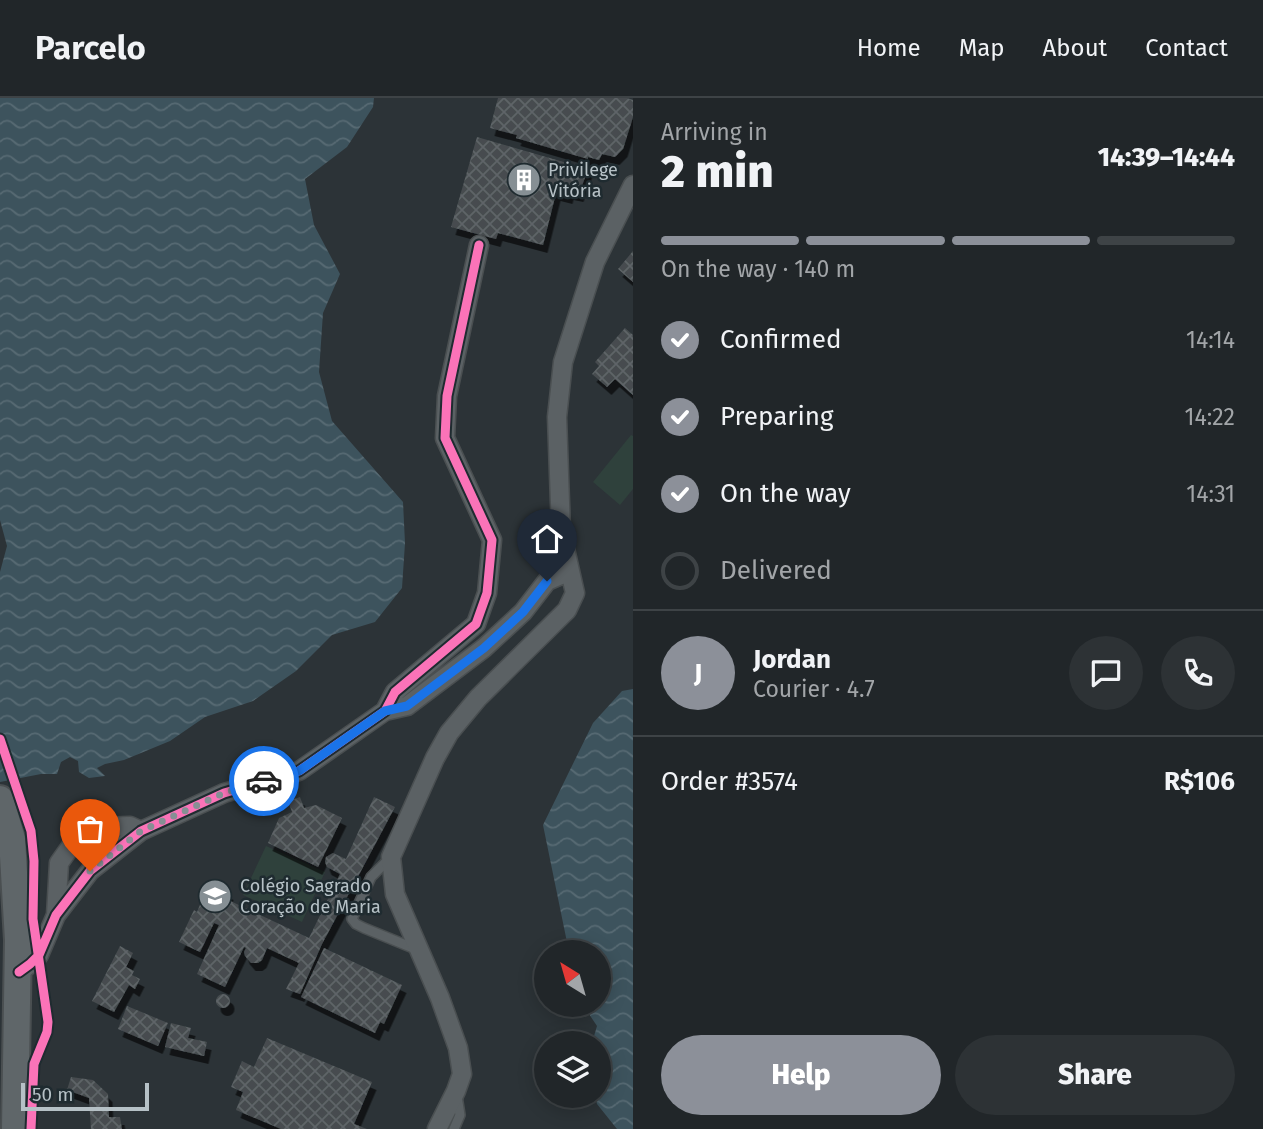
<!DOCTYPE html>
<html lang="en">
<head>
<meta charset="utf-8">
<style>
	body { margin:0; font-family:"Fira Sans",sans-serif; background:#2d3235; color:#f1f3f6; height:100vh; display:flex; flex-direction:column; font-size:26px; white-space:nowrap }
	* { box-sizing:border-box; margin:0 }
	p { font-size:23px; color:#a2a5a8 }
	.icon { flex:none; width:38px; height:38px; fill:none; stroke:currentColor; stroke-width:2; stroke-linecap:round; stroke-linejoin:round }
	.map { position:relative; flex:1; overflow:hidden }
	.drawer { display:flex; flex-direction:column; background:#212629; width:630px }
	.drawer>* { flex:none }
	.needle { width:46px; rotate:323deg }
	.controls { position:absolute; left:534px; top:842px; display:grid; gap:14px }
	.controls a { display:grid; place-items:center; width:77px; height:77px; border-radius:50%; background:#212629; box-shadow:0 4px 18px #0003,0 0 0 2px #3e4346; font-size:35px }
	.scale { position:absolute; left:21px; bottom:18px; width:128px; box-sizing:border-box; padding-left:7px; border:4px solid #b6c1c6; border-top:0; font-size:19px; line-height:24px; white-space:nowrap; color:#b6c1c6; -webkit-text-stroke:5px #1f2b30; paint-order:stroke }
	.pin { position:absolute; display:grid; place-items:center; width:60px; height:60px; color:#fff; margin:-72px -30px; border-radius:50% 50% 50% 0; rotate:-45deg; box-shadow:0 0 7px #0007 }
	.pin .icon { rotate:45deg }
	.courier { position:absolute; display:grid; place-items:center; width:70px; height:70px; margin:-35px; border:5px solid #1a73e8; border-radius:50%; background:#fff; color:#222; box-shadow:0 2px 9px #0007 }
	.overview em { font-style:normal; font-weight:800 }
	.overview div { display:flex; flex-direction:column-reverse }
	.overview { display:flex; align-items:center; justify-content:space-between; height:119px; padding:0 28px }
	h1 { font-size:46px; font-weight:800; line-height:52px }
	.bar { display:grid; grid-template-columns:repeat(4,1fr); gap:10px 7px; align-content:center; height:84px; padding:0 28px }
	.bar i { height:9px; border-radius:5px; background:#3e4346 }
	.bar .active { background:#8c9099 }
	.bar p { grid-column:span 4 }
	.line { display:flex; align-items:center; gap:18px; padding:0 28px; border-top:2px solid #3e4346 }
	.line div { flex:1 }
	.round { display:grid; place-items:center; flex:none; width:74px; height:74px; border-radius:37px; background:#2d3235 }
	ol { padding:0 28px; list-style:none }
	li { display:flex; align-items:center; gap:21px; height:77px }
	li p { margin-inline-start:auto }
	li .icon { padding:7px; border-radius:50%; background:#8c9099; color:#fff; stroke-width:4 }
	li:last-child { color:#a2a5a8 }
	li i { width:38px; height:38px; border:4px solid #3e4346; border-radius:50% }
	.cta { display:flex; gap:14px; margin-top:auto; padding:14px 28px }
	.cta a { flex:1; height:80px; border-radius:42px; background:#8c9099; color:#fff; font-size:28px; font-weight:800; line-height:80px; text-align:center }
	.cta a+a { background:#2d3235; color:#f1f3f6 }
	header { display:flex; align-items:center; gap:42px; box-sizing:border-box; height:98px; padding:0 35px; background:#212629; border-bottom:2px solid #3e4346 }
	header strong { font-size:33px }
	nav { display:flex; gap:38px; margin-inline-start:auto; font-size:24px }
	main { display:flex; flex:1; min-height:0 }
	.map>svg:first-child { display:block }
</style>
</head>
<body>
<header>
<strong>Parcelo</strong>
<nav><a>Home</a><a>Map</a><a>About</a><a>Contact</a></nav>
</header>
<main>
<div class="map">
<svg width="633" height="1031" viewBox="0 0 633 1031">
	<defs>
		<pattern id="water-waves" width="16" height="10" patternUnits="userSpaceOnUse" patternTransform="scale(1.75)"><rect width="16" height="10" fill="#3d535d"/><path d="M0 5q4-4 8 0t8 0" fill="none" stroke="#576a73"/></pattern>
		<pattern id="building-cross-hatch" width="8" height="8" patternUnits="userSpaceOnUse" patternTransform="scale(1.75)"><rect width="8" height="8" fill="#464c4f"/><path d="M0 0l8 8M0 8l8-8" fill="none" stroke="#5e6467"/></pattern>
		<filter id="shadow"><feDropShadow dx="4.5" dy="8" stdDeviation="0" flood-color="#0009"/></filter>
	</defs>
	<rect width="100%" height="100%" fill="#2c3337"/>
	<path fill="#2f413c" d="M631,337L633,338V391L620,407L593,384Z
		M266,748L325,774L302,824L243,797Z"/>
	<path fill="url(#water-waves)" d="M0,0H374L373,9L347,49L305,81L314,127L340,176L323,215L319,274L332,323L403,404L405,445L402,490L375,524L332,537L296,573L253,603L205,619L170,643L124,662L105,666L97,670L105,678L89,680L79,674L78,663L70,659L61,664L57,676H41L0,684V474L7,448L0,422Z
		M633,591V1031H617L597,1006L595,998H598V945H592L597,928L583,907L598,906V854H569L543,727L593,625L622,593Z"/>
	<path fill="url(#building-cross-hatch)" filter="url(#shadow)" d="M498,0H627L633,2V19L623,51L615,59L602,56L599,62L588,59V61L516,40L517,37L490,30Z
		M477,39L588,71L579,96L569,94L568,98L556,95L543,147L498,135L496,141L451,129Z
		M633,153V184L618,171Z
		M625,230L633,237V297L615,281L607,289L592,276L599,268L595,264Z
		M300,699L304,710L316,707L342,720L318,769L268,745L279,720L292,714L288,703Z
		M374,699L395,709L322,846L300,896L286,891L299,865L267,850L262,862L258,865H251L245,858L244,854L246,850L244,849L225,889L197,876L219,827L214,825L200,854L179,844L194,812L197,814L209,785L229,794L226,801L309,840L340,776L327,769L325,764L326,759L333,755L346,761Z
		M120,848L133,855L126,869L134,873L132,877L140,881L135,891L129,887L114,914L92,903Z
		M324,850L402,887L384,926L380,924L375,935L301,899Z
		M216 903a7 7 0 1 1 14 0a7 7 0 1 1-14 0Z
		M127,908L168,925L158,948L118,931Z
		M171,925L191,930L188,940L207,944L204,958L165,949Z
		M267,940L372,984L354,1026L367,1031H281L236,1012L243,994L231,989L242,963L254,969Z
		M71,979L93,982L108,996L109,1019H120L122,1031H91L89,1000L67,992Z"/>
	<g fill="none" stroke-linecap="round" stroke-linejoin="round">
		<defs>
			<path id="lane" d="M390,760L371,779L352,821L356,826L364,830L418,852
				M454,1031L460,1017L457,998"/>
			<path id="street" d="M385,613L407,608L484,550L523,514L547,483L570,473L561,433L557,319L563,264L595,164L633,87
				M56,817L59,765L76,741L99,729L130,728L141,733
				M19,874L30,866L39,857L56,817L90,773L141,733L224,695L299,673L385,613L395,594L476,526L487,495L492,442L445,340L447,298L479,147
				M437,1031L456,993L462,976L458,950L440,900L395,796L391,759L435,660L449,635L478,600L567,512L575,495L570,473"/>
			<path id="secondary" d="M0,701L12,741L18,842L15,1031"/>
		</defs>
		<use href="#lane" stroke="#4a4f51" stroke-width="12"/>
		<use href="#street" stroke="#4a4f51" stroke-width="21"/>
		<use href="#secondary" stroke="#4a4f51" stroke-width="30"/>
		<use href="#lane" stroke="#5b6164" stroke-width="9"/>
		<use href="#street" stroke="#5b6164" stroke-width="18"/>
		<use href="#secondary" stroke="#5f6669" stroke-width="26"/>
		<defs>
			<path id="cycleway" d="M0,641L31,733L34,763L33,821L48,924L47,934L34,966L31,1031
				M19,874L30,866L39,857L56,817L90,773L141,733L224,695L299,673L385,613L395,594L476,526L487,495L492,442L445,340L447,298L479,147"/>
		</defs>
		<use href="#cycleway" stroke="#1f2b30" stroke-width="13"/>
		<use href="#cycleway" stroke="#fb73b8" stroke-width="9"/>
	</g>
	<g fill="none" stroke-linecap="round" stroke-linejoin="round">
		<path stroke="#868f94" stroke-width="7" stroke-dasharray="0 12.6" d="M90,773L141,733L224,695L264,683"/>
		<path stroke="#1a73e8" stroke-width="9" d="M264,683L299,673L385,613L407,608L484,550L523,514L547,483"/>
	</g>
	<defs>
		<symbol id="building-disc" viewBox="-11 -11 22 22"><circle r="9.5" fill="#868f94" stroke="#1f2b30"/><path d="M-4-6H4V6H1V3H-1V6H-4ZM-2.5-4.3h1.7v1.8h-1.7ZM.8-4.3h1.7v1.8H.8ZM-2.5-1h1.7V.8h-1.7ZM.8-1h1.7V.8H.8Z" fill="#fff"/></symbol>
		<symbol id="university-disc" viewBox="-11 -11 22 22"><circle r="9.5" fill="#868f94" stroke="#1f2b30"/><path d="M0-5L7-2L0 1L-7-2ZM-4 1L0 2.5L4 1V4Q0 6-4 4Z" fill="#fff"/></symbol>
	</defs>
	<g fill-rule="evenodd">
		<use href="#building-disc" x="505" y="63" width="38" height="38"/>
		<use href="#university-disc" x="196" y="779" width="38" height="38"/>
	</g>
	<g text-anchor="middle" stroke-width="5" stroke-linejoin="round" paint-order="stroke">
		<g font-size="18" fill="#b6c1c6" stroke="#1f2b30" text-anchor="start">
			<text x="548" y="78">Privilege<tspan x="548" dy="21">Vitória</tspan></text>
			<text x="240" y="794">Colégio Sagrado<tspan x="240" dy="21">Coração de Maria</tspan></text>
		</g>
	</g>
</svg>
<div class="controls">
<a><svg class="needle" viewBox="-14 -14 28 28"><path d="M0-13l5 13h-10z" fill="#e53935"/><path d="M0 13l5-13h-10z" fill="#a2a5a8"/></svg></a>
<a><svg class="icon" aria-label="layers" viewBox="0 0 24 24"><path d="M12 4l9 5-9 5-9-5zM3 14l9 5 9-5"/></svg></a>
</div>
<div class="scale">50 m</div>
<div class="pin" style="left:90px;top:773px;background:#ea580c"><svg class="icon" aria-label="bag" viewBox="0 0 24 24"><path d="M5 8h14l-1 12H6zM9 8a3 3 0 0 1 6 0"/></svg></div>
<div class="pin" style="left:547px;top:483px;background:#1f2937"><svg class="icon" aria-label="home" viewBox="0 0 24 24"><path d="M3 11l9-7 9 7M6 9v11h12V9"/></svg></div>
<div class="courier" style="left:264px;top:683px"><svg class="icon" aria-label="car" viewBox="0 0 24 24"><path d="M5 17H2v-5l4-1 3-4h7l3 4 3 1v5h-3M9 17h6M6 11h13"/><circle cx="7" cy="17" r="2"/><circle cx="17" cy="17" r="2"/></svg></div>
</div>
<section class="drawer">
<div class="overview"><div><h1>2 min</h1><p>Arriving in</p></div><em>14:39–14:44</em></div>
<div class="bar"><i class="active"></i><i class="active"></i><i class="active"></i><i></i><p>On the way · 140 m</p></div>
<ol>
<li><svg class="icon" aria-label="check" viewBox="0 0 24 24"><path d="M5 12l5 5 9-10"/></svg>Confirmed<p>14:14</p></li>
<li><svg class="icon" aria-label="check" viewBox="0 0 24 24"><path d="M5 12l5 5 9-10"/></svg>Preparing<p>14:22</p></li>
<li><svg class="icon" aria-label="check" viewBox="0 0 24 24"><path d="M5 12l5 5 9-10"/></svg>On the way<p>14:31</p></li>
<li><i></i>Delivered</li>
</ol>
<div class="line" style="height:126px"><b class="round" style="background:#8c9099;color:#fff">J</b><div><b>Jordan</b><p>Courier · 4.7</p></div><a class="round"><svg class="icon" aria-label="chat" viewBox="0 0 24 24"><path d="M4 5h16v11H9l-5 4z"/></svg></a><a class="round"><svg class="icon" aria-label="phone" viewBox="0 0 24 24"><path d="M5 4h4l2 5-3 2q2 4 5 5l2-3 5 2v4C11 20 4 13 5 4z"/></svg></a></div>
<div class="line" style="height:91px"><div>Order #3574</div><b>R$106</b></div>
<div class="cta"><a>Help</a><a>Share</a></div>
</section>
</main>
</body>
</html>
